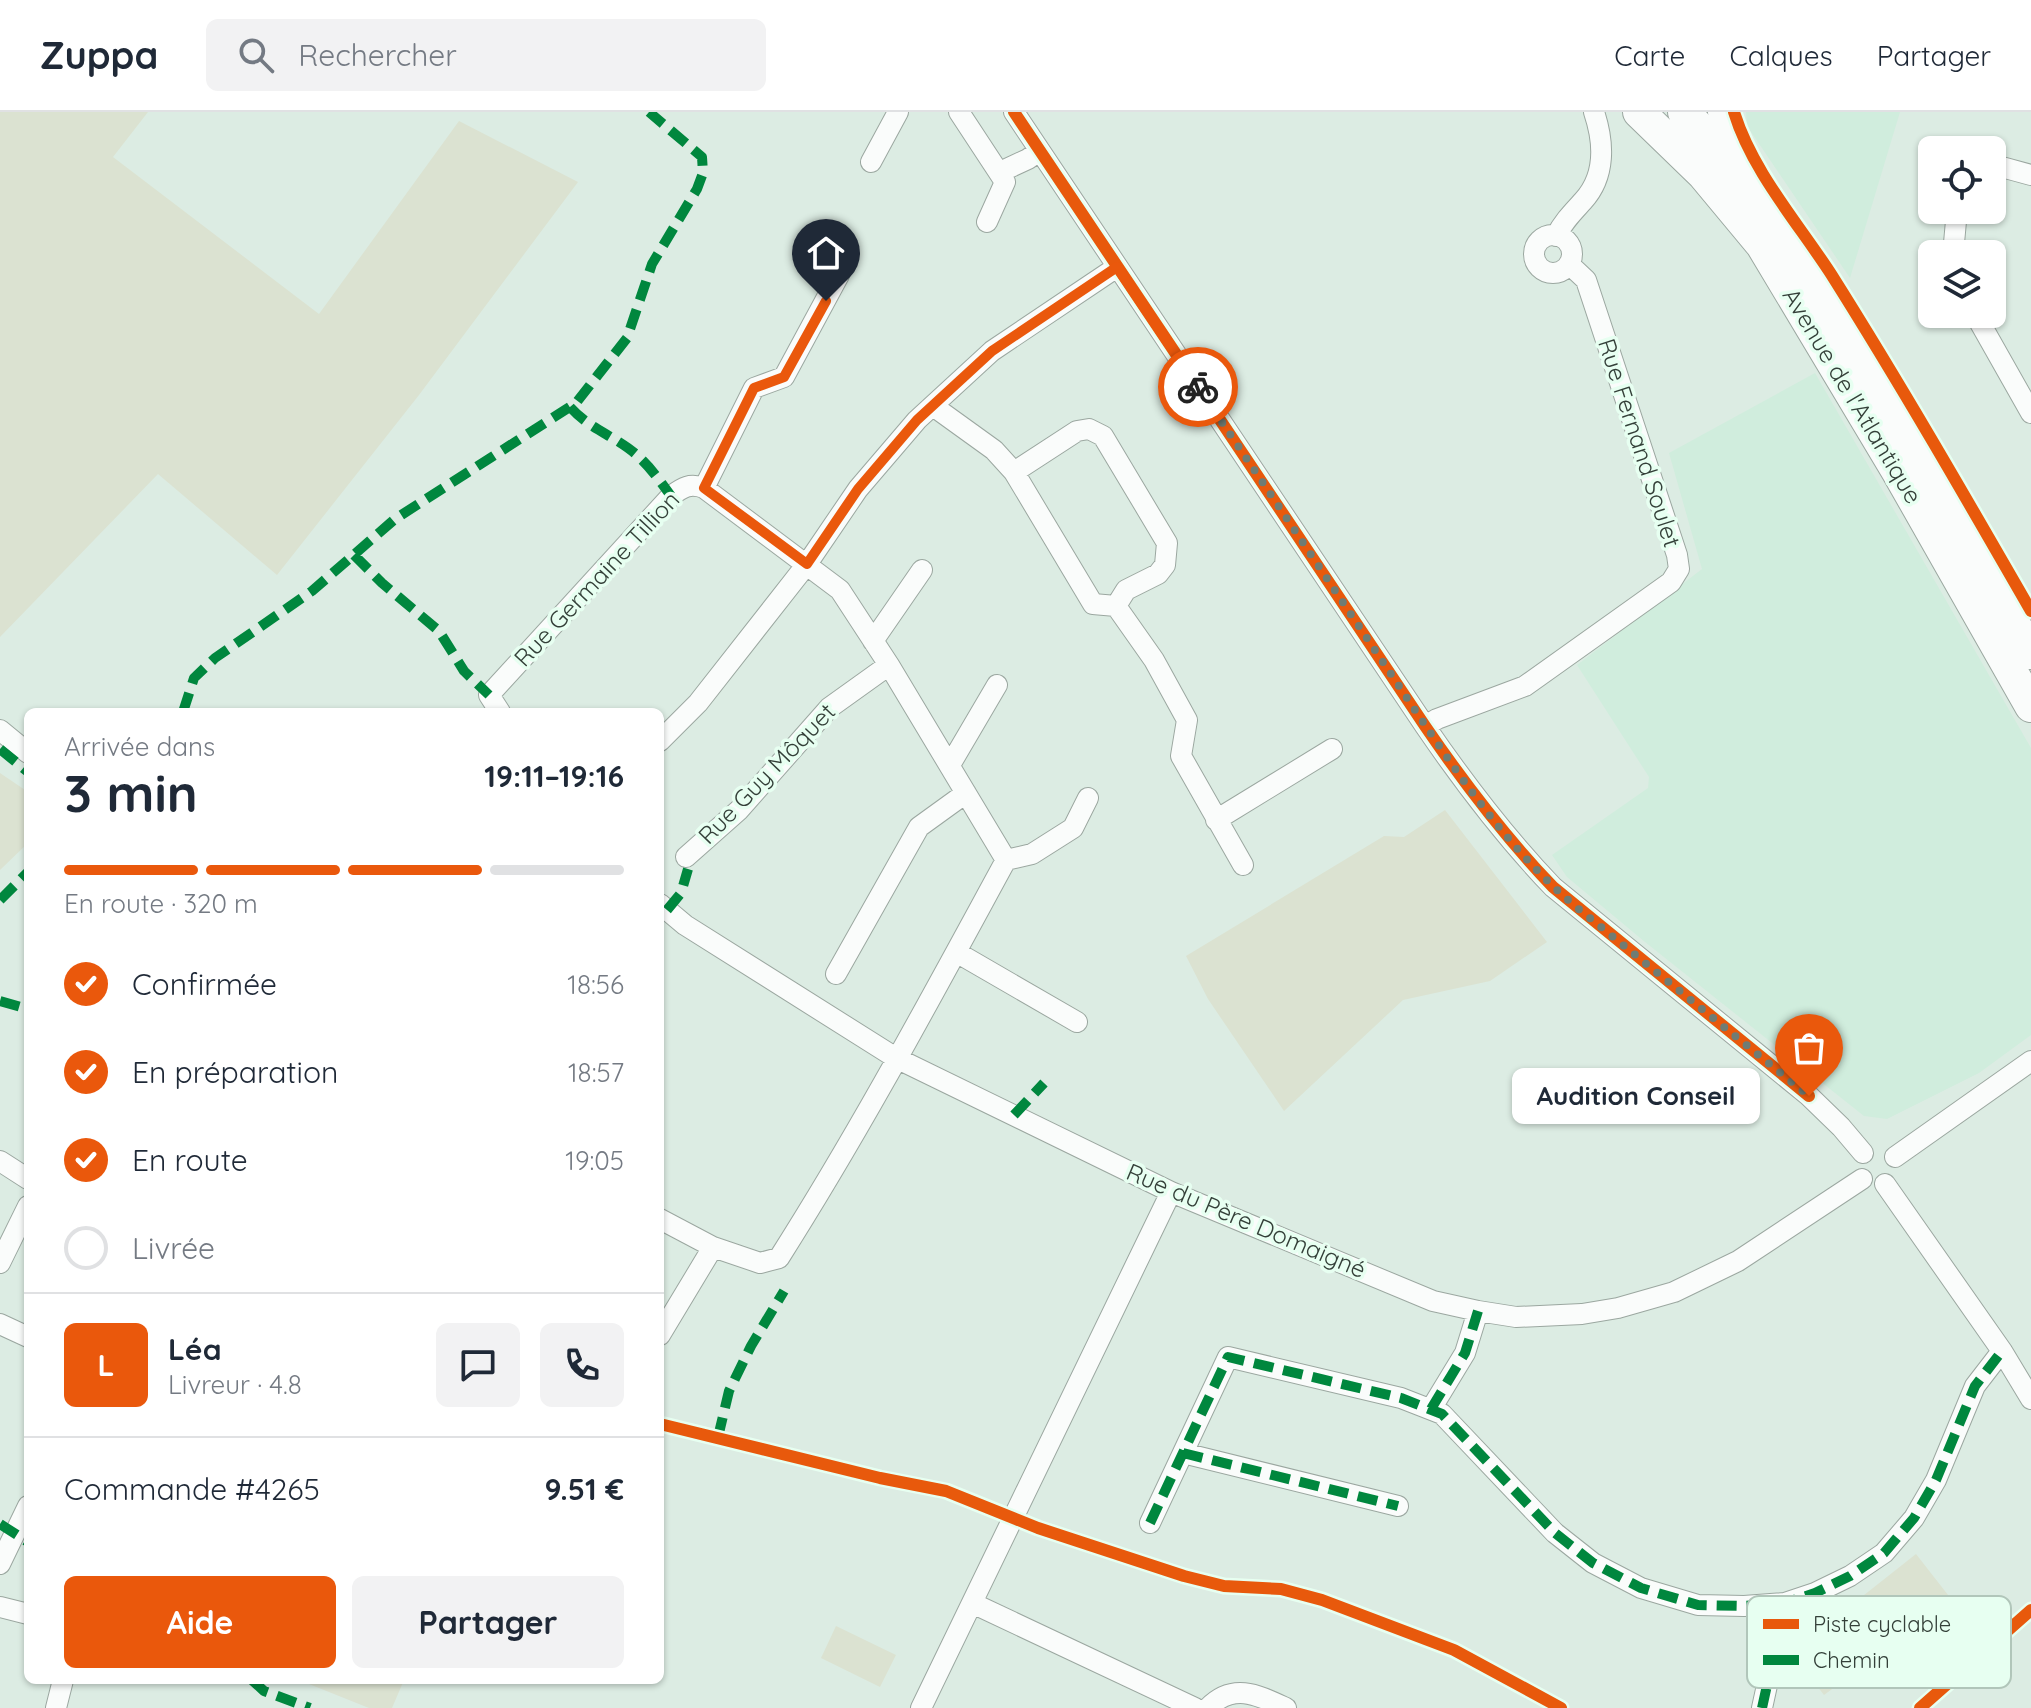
<!DOCTYPE html>
<html lang="fr">
<head>
<meta charset="utf-8">
<style>
	body { margin:0; font-family:Quicksand,sans-serif; background:#f2f2f3; color:#1f2937; height:100vh; display:flex; flex-direction:column; font-size:30px; white-space:nowrap }
	* { box-sizing:border-box; margin:0 }
	p { font-size:26px; color:#747a83 }
	.icon { flex:none; width:44px; height:44px; fill:none; stroke:currentColor; stroke-width:2; stroke-linecap:round; stroke-linejoin:round }
	.map { position:relative; flex:1; overflow:hidden }
	.sheet { position:absolute; left:24px; top:596px; width:640px; height:976px; display:flex; flex-direction:column; background:#fff; border-radius:12px; box-shadow:0 2px 6px #0004 }
	.sheet>* { flex:none }
	.tools { position:absolute; left:1918px; top:24px; display:grid; gap:16px }
	.tools a { display:grid; place-items:center; width:88px; height:88px; border-radius:12px; background:#fff; box-shadow:0 2px 6px #0004; font-size:40px }
	.pin { position:absolute; display:grid; place-items:center; width:68px; height:68px; color:#fff; margin:-82px -34px; border-radius:50% 50% 50% 0; rotate:-45deg; box-shadow:0 0 8px #0007 }
	.pin .icon { rotate:45deg }
	.courier { position:absolute; display:grid; place-items:center; width:80px; height:80px; margin:-40px; border:6px solid #ea580c; border-radius:50%; background:#fff; color:#222; box-shadow:0 2px 10px #0007 }
	.bubble { position:absolute; height:56px; border-radius:12px; background:#fff; box-shadow:0 2px 6px #0004; font-size:26px; font-weight:700; line-height:56px; text-align:center }
	.summary em { font-style:normal; font-weight:700 }
	.summary div { display:flex; flex-direction:column-reverse }
	.summary { display:flex; align-items:center; justify-content:space-between; height:136px; padding:0 40px }
	h1 { font-size:52px; font-weight:700; line-height:60px }
	.bar { display:grid; grid-template-columns:repeat(4,1fr); gap:12px 8px; align-content:center; height:96px; padding:0 40px }
	.bar i { height:10px; border-radius:6px; background:#e0e1e3 }
	.bar .on { background:#ea580c }
	.bar p { grid-column:span 4 }
	.line { display:flex; align-items:center; gap:20px; padding:0 40px; border-top:2px solid #e0e1e3 }
	.line div { flex:1 }
	.round { display:grid; place-items:center; flex:none; width:84px; height:84px; border-radius:12px; background:#f2f2f3 }
	ol { padding:0 40px; list-style:none }
	li { display:flex; align-items:center; gap:24px; height:88px }
	li p { margin-inline-start:auto }
	li .icon { padding:8px; border-radius:50%; background:#ea580c; color:#fff; stroke-width:4 }
	li:last-child { color:#747a83 }
	li i { width:44px; height:44px; border:4px solid #e0e1e3; border-radius:50% }
	.primary-button { display:flex; gap:16px; margin-top:auto; padding:16px 40px }
	.primary-button a { flex:1; height:92px; border-radius:12px; background:#ea580c; color:#fff; font-size:32px; font-weight:700; line-height:92px; text-align:center }
	.primary-button a+a { background:#f2f2f3; color:#1f2937 }
	header { display:flex; align-items:center; gap:48px; box-sizing:border-box; height:112px; padding:0 40px; background:#fff; border-bottom:2px solid #e0e1e3 }
	header strong { font-size:38px }
	nav { display:flex; gap:44px; margin-inline-start:auto; font-size:28px }
	.search { width:560px; height:72px; background:#f2f2f3; display:flex; align-items:center; gap:20px; box-sizing:border-box; padding:0 28px; border-radius:12px; color:#747a83; font-size:30px }
	.map>svg:first-child { display:block }
</style>
</head>
<body>
<header>
<strong>Zuppa</strong>
<div class="search"><svg class="icon" aria-label="search" viewBox="0 0 24 24"><circle cx="10" cy="10" r="6"/><path d="M15 15l6 6"/></svg>Rechercher</div>
<nav><a>Carte</a><a>Calques</a><a>Partager</a></nav>
</header>
<div class="map">
<svg width="2031" height="1596" viewBox="0 0 2031 1596">
	<rect width="100%" height="100%" fill="#dcece3"/>
	<path fill="#d0eddd" d="M1746,0H1900L1850,166L1747,14Z
		M1815,261L2031,636V923L1979,961L1887,1007L1864,1004L1645,830L1567,765L1552,743L1648,676L1649,665L1577,553L1702,457L1669,341Z"/>
	<path fill="#dbe2d1" d="M0,0H148L113,45L319,202L459,9L578,70L419,283L277,463L158,362L0,525Z
		M0,661L28,680V731L0,758Z
		M1445,698L1547,830L1490,869L1403,888L1284,999L1208,887L1186,844L1384,724L1404,725Z
		M1916,1442L1959,1497L1878,1561L1835,1506Z
		M836,1514L896,1543L880,1575L821,1546Z
		M1823,1542L1843,1569L1824,1583L1803,1556Z
		M299,1568H404L392,1596H369Z"/>
	<g fill="none" stroke-linecap="round" stroke-linejoin="round">
		<defs>
			<path id="minor" d="M959,0L1005,70L987,110
				M1014,0L1425,614C1464,671 1505,725 1553,775L1809,984L1841,1015L1863,1041
				M871,50L898,0
				M1992,55L1998,54L2031,63
				M1000,60L1028,47L1039,39
				M1534 142a19 19 0 1 1 38 0a19 19 0 1 1-38 0Z
				M1556,124C1563,110 1572,101 1583,89C1606,64 1604,30 1594,0
				M1953,142L1956,109L1960,98
				M1975,202L2031,301
				M933,294L994,338L1014,360L1093,492L1116,494L1154,548L1187,608L1181,644L1243,753
				M1014,360L1077,319L1089,317L1103,324L1167,431L1165,453L1158,462L1126,478L1116,494
				M704,376L754,276L784,265L839,163
				M873,529L922,458
				M500,600L489,583L671,384C683,375 690,371 704,376L840,478L889,553L1006,748C933,882 861,1017 779,1146L760,1151L713,1135L660,1107
				M1425,614L1437,607L1525,574L1671,470L1679,457L1677,443L1586,168L1569,152
				M0,618L28,641
				M660,629L698,591L807,452L858,377L917,308L992,239L1117,155
				M950,653L997,573
				M1216,708L1332,637
				M686,745L739,698L829,596L889,553
				M1006,748L1032,742L1073,716L1088,686
				M660,792L685,813L896,946L1171,1080L1433,1189L1478,1199L1516,1205L1582,1202L1618,1196L1674,1180L1738,1149L1862,1067
				M956,840L1077,910
				M836,862L919,715L966,681
				M1895,1045L2031,949
				M0,1049L28,1067
				M1885,1072L2002,1239L2031,1287
				M0,1151L28,1094
				M0,1212L28,1225
				M660,1223L713,1135
				M1431,1297L1465,1241L1478,1199
				M1183,1341L1398,1394
				M1150,1411L1228,1245L1401,1286L1442,1302L1555,1421L1593,1451L1641,1476L1698,1493L1744,1494L1785,1491L1815,1481L1850,1464L1884,1441L1914,1406L1936,1368L1975,1274L2002,1239
				M0,1452L28,1394
				M972,1491L1195,1596
				M0,1495L28,1502
				M56,1596L63,1568
				M921,1596L1171,1080
				M1208,1596C1233,1570 1258,1583 1286,1596
				M1762,1596L1785,1491"/>
			<path id="tertiary" d="M1721,0L1735,54"/>
			<path id="primary" d="M1639,0L1703,62L1762,133L1898,360L2031,594
				M1684,0L1735,54L1784,119L2031,541"/>
		</defs>
		<use href="#minor" stroke="#9ba7a0" stroke-width="22"/>
		<use href="#tertiary" stroke="#9ba7a0" stroke-width="28"/>
		<use href="#primary" stroke="#9ba7a0" stroke-width="34"/>
		<use href="#minor" stroke="#fafcfb" stroke-width="20"/>
		<use href="#tertiary" stroke="#fafcfb" stroke-width="26"/>
		<use href="#primary" stroke="#fafcfb" stroke-width="32"/>
		<path stroke="#00873e" stroke-width="10" stroke-dasharray="20 10" stroke-linecap="butt" d="M570,295C588,315 607,321 628,336C646,349 658,366 671,384
			M354,443L382,471L439,519L464,559L489,583
			M183,600L194,566L215,546L312,479L395,407L576,291L627,226L652,152L697,77L703,61L702,45L649,0
			M0,637L28,660
			M0,788L28,760
			M667,798L681,781L688,757
			M0,889L28,897
			M1014,1003L1044,971
			M1431,1297L1465,1241L1478,1199
			M718,1325L729,1279L751,1234L784,1179
			M1183,1341L1398,1394
			M1150,1411L1228,1245L1401,1286L1442,1302L1555,1421L1593,1451L1641,1476L1698,1493L1744,1494L1785,1491L1815,1481L1850,1464L1884,1441L1914,1406L1936,1368L1975,1274L2002,1239
			M0,1412L28,1430
			M252,1568L264,1579L310,1596
			M1762,1596L1785,1491"/>
		<defs>
			<path id="cycleway" d="M1014,0L1425,614C1464,671 1505,725 1553,775L1809,984
				M1734,0C1752,59 1798,111 1831,162C1901,273 1966,386 2031,499
				M660,1312L880,1366L946,1379L1038,1416L1184,1464L1224,1474L1281,1477L1322,1488L1454,1538L1561,1596
				M1920,1596L2031,1498"/>
		</defs>
		<use href="#cycleway" stroke="#e7fff1" stroke-width="17"/>
		<use href="#cycleway" stroke="#e8590c" stroke-width="12"/>
	</g>
	<g fill="none" stroke-linecap="round" stroke-linejoin="round">
		<path stroke="#6f7c74" stroke-width="8" stroke-dasharray="0 14.4" d="M1198,275C1263,370 1327,467 1391,562C1446,644 1500,730 1575,794L1809,984"/>
		<path stroke="#ea580c" stroke-width="10" d="M826,189L784,265L754,276L704,376L807,452L858,377L917,308L992,239L1117,155L1198,275"/>
	</g>
	<g text-anchor="middle" stroke-width="7" stroke-linejoin="round" paint-order="stroke">
		<g font-size="24" fill="#344039" stroke="#e7fff1">
			<text transform="translate(1852 284) rotate(59)" y="8">Avenue de l'Atlantique</text>
			<text transform="translate(1639 331) rotate(72)" y="8">Rue Fernand Soulet</text>
			<text transform="translate(597 467) rotate(-47)" y="8">Rue Germaine Tillion</text>
			<text transform="translate(767 662) rotate(-46)" y="8">Rue Guy Môquet</text>
			<text transform="translate(1246 1109) rotate(23)" y="8">Rue du Père Domaigné</text>
		</g>
	</g>
	<rect x="1747" y="1484" width="264" height="92" rx="12" fill="#e7fff1" stroke="#b1c6ba" stroke-width="2"/>
	<rect x="1763" y="1507" width="36" height="10" fill="#e8590c"/>
	<rect x="1763" y="1543" width="36" height="10" fill="#00873e"/>
	<g font-size="22" fill="#344039">
		<text x="1813" y="1520">Piste cyclable</text>
		<text x="1813" y="1556">Chemin</text>
	</g>
</svg>
<div class="tools">
<a><svg class="icon" aria-label="locate" viewBox="0 0 24 24"><circle cx="12" cy="12" r="6"/><path d="M12 2v4M12 18v4M2 12h4M18 12h4"/></svg></a>
<a><svg class="icon" aria-label="layers" viewBox="0 0 24 24"><path d="M12 4l9 5-9 5-9-5zM3 14l9 5 9-5"/></svg></a>
</div>
<div class="pin" style="left:1809px;top:984px;background:#ea580c"><svg class="icon" aria-label="bag" viewBox="0 0 24 24"><path d="M5 8h14l-1 12H6zM9 8a3 3 0 0 1 6 0"/></svg></div>
<div class="pin" style="left:826px;top:189px;background:#1f2937"><svg class="icon" aria-label="home" viewBox="0 0 24 24"><path d="M3 11l9-7 9 7M6 9v11h12V9"/></svg></div>
<div class="courier" style="left:1198px;top:275px"><svg class="icon" aria-label="bike" viewBox="0 0 24 24"><circle cx="6" cy="16" r="4"/><circle cx="18" cy="16" r="4"/><path d="M6 16l4-8h5l3 8M10 8l3 8H6M13 5h3"/></svg></div>
<div class="bubble" style="left:1512px;top:956px;width:248px">Audition Conseil</div>
<section class="sheet">
<div class="summary"><div><h1>3 min</h1><p>Arrivée dans</p></div><em>19:11–19:16</em></div>
<div class="bar"><i class="on"></i><i class="on"></i><i class="on"></i><i></i><p>En route · 320 m</p></div>
<ol>
<li><svg class="icon" aria-label="check" viewBox="0 0 24 24"><path d="M5 12l5 5 9-10"/></svg>Confirmée<p>18:56</p></li>
<li><svg class="icon" aria-label="check" viewBox="0 0 24 24"><path d="M5 12l5 5 9-10"/></svg>En préparation<p>18:57</p></li>
<li><svg class="icon" aria-label="check" viewBox="0 0 24 24"><path d="M5 12l5 5 9-10"/></svg>En route<p>19:05</p></li>
<li><i></i>Livrée</li>
</ol>
<div class="line" style="height:144px"><b class="round" style="background:#ea580c;color:#fff">L</b><div><b>Léa</b><p>Livreur · 4.8</p></div><a class="round"><svg class="icon" aria-label="chat" viewBox="0 0 24 24"><path d="M4 5h16v11H9l-5 4z"/></svg></a><a class="round"><svg class="icon" aria-label="phone" viewBox="0 0 24 24"><path d="M5 4h4l2 5-3 2q2 4 5 5l2-3 5 2v4C11 20 4 13 5 4z"/></svg></a></div>
<div class="line" style="height:104px"><div>Commande #4265</div><b>9.51 €</b></div>
<div class="primary-button"><a>Aide</a><a>Partager</a></div>
</section>
</div>
</body>
</html>
